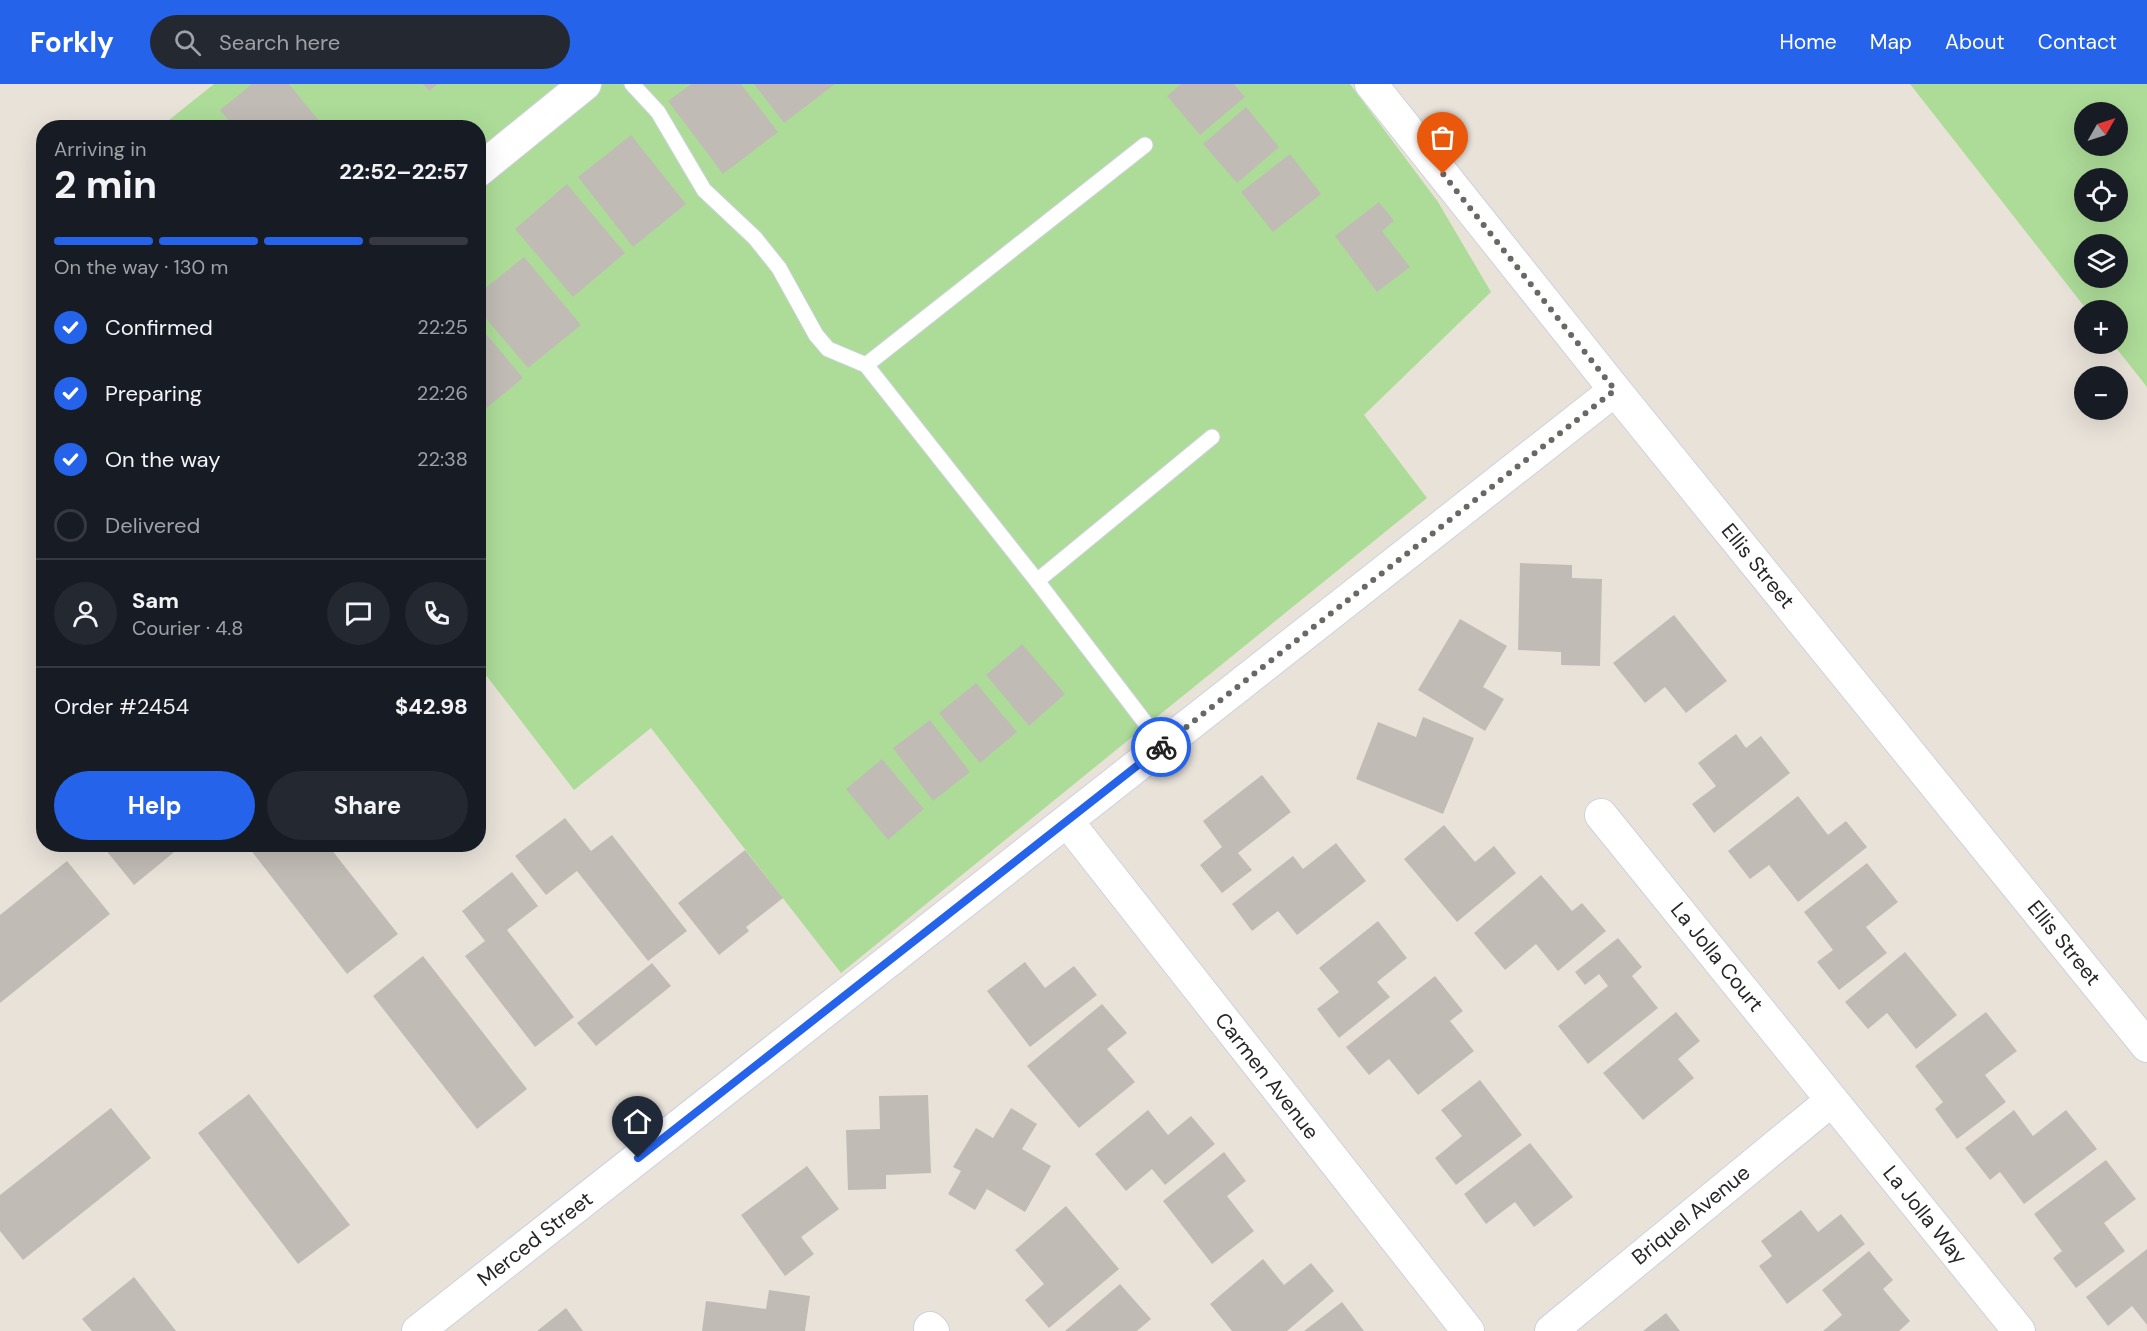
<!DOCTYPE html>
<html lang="en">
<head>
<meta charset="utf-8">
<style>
	body { margin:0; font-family:"DM Sans",sans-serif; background:#242831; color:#f1f3f6; height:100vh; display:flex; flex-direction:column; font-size:22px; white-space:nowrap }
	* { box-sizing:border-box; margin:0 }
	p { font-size:20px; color:#9ea1a6 }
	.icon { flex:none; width:33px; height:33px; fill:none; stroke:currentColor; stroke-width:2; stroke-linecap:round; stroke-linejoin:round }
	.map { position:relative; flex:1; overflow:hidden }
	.panel { position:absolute; left:36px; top:36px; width:450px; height:732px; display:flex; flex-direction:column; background:#171b24; border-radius:24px; box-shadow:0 6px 24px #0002 }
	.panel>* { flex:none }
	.needle { width:39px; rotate:51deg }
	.controls { position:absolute; left:2074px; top:18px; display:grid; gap:12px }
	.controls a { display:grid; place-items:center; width:54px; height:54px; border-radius:50%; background:#171b24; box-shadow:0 6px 24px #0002; font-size:30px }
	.pin { position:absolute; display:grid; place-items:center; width:51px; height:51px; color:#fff; margin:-62px -26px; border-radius:50% 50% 50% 0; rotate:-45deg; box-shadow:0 0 6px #0007 }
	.pin .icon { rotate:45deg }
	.courier { position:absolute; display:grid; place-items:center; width:60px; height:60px; margin:-30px; border:4px solid #2563eb; border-radius:50%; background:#fff; color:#222; box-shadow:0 2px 8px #0007 }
	.head em { font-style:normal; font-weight:700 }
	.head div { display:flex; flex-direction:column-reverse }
	.head { display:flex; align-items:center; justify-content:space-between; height:102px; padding:0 18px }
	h1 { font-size:39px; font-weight:700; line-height:45px }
	.bar { display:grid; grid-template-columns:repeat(4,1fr); gap:9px 6px; align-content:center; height:72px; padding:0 18px }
	.bar i { height:8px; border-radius:4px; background:#363941 }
	.bar .on { background:#2563eb }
	.bar p { grid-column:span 4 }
	.line { display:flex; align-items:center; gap:15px; padding:0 18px; border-top:2px solid #363941 }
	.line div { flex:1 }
	.round { display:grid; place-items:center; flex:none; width:63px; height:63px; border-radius:32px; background:#242831 }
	ol { padding:0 18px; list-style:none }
	li { display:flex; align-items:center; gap:18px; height:66px }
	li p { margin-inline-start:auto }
	li .icon { padding:6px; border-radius:50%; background:#2563eb; color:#fff; stroke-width:4 }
	li:last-child { color:#9ea1a6 }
	li i { width:33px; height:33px; border:3px solid #363941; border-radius:50% }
	.cta { display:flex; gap:12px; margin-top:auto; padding:12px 18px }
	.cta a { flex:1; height:69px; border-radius:36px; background:#2563eb; color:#fff; font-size:24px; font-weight:700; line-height:69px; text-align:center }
	.cta a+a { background:#242831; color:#f1f3f6 }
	header { display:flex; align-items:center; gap:36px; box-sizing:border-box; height:84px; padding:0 30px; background:#2563eb; color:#fff }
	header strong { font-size:28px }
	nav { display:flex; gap:33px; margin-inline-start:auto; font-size:21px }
	.search { width:420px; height:54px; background:#242831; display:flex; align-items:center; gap:15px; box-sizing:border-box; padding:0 21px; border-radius:33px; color:#9ea1a6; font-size:22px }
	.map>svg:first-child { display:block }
</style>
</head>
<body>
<header>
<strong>Forkly</strong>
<div class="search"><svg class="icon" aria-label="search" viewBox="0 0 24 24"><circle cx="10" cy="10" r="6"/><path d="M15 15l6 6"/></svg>Search here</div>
<nav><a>Home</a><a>Map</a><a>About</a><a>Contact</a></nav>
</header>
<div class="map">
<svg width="2147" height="1247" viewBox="0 0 2147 1247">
	<rect width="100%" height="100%" fill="#e8e2d9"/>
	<path fill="#addc98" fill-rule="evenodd" d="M214,0H1350L1438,118L1491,208L1364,331L1427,414L841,889L651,644L574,706L479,582L478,44H159Z
		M1910,0H2147V303L2113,260H2118V226H2087ZM2085,28H2118V62H2085ZM2085,94H2118V128H2085ZM2085,160H2118V194H2085Z"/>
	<path fill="#c0bcb5" d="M252,0H289L325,44H235L220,26Z
		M423,0H438L429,7Z
		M691,0H741L778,48L723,90L668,17Z
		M754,0H835L784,39Z
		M1181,0H1234L1245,13L1200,51L1167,12Z
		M1246,23L1279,63L1237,99L1203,60Z
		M631,51L686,120L633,163L578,93Z
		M1290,70L1321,110L1273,148L1241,108Z
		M567,100L625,169L573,213L515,145Z
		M1379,118L1394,137L1382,147L1410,183L1377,208L1335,152Z
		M524,173L581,241L528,284L478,225V210Z
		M478,240L523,294L478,331Z
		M1520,479L1572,481V494L1602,495L1600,582L1561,581V568L1518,566Z
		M1674,531L1727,597L1686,629L1665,603L1645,619L1613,579Z
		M1460,535L1507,562L1483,603L1504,615L1485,647L1418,606Z
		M1022,560L1065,610L1029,642L986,591Z
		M976,599L1017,648L980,679L939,629Z
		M1423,633L1474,654L1443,730L1356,695L1378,638L1416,653Z
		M930,636L970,688L933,717L893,664Z
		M1736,650L1746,664L1761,652L1790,689L1714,749L1692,720L1716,702L1698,679Z
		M882,675L924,725L888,756L846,705Z
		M1262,691L1291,728L1238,769L1252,786L1222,809L1200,781L1222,763L1203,737Z
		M1798,712L1828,751L1846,737L1867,763L1798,818L1769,781L1750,795L1728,767Z
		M565,734L591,767L612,751L687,847L648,877L577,787L546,811L515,772Z
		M1444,741L1475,778L1494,762L1516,789L1457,838L1404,775Z
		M1336,759L1366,797L1297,851L1278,827L1252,847L1232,820L1293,772L1303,785Z
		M101,760H184L134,801Z
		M246,760H327L398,850L347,890Z
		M745,766L783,814L746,843L749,847L719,871L678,819Z
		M67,777L110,830L0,919V831Z
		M1867,779L1898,818L1866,843L1887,869L1839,906L1817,878L1833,866L1804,828Z
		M512,788L538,822L507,846L574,933L535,963L465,872L485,857L462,827Z
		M1541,791L1572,827L1582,819L1606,847L1558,887L1536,860L1505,886L1474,849Z
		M1378,837L1407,874L1377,898L1390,913L1339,954L1317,925L1339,908L1319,884Z
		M1618,854L1642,883L1632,892L1658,924L1588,980L1558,942L1608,902L1599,890L1585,901L1575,888Z
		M1905,868L1957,931L1916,965L1887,929L1868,945L1845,918Z
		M423,872L527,1005L477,1045L373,912Z
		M1025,878L1045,904L1074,882L1097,911L1030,963L987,907Z
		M652,879L671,902L596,962L577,939Z
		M1435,892L1463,927L1450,937L1474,967L1418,1011L1389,975L1369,991L1346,963Z
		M1102,920L1127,949L1107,965L1135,998L1079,1044L1027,982Z
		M1676,928L1700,957L1678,975L1694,994L1643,1036L1603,989Z
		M1986,928L2017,967L1985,991L2006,1018L1957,1055L1935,1025L1943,1018L1915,982Z
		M1480,996L1522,1051L1456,1101L1435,1074L1462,1052L1441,1026Z
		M249,1010L350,1141L298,1180L198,1049Z
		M928,1011L931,1089L886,1091V1105L848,1106L846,1046L880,1045L879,1012Z
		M111,1024L151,1074L23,1176L0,1147V1111Z
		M1011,1024L1037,1040L1022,1065L1051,1082L1025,1128L987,1105L975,1126L948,1110L961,1087L953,1083L976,1044L993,1054Z
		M1148,1026L1168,1051L1191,1032L1215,1060L1165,1101L1152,1085L1126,1107L1095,1070Z
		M2014,1026L2033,1052L2066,1026L2097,1065L2024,1120L2000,1088L1990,1096L1965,1064Z
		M1530,1059L1573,1113L1534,1143L1515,1118L1486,1140L1464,1110Z
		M1224,1068L1246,1097L1227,1112L1254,1147L1212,1180L1163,1117Z
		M2106,1076L2136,1115L2104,1139L2125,1167L2076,1204L2053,1174L2062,1167L2034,1130Z
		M807,1082L839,1125L801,1153L814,1170L785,1192L741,1131Z
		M1066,1122L1119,1185L1049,1244L1025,1216L1044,1200L1015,1166Z
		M1801,1126L1818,1148L1841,1130L1865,1160L1787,1220L1759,1182L1772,1172L1761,1157Z
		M2147,1165V1241L2132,1222L2108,1242L2086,1213Z
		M1869,1167L1893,1196L1883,1205L1910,1237L1899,1247H1823L1842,1231L1822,1206Z
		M1263,1175L1284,1201L1311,1179L1334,1207L1287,1247H1232L1210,1220Z
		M134,1193L176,1247H92L82,1235Z
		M1120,1200L1151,1235L1137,1247H1065Z
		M769,1206L810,1212L805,1247H702L706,1217L766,1225Z
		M1342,1218L1364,1247H1304Z
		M566,1224L583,1247H537Z
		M1666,1229L1680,1247H1643Z"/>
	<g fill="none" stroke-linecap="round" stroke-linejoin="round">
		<defs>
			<path id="lane" d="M632,0L658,28L704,106L755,154L779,184L816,251L828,265L866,281
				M1145,61L866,281L1037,497L1163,662
				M1037,497L1212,353"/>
			<path id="street" d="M1371,0L1615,306L2147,962
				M478,87L585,0
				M1601,731L2019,1247
				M1067,737L1468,1247
				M930,1244L933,1247
				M418,1247L1615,306
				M1551,1247L1832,1016"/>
		</defs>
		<use href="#lane" stroke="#ced1df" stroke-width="17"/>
		<use href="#street" stroke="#ced1df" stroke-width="34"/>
		<use href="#lane" stroke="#fff" stroke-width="15"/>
		<use href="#street" stroke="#fff" stroke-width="32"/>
	</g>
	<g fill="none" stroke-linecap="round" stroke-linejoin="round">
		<path stroke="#6a6865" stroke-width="6" stroke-dasharray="0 10.8" d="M1161,663L1615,306L1443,90"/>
		<path stroke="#2563eb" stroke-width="8" d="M638,1074L1161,663"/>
	</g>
	<g text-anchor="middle" stroke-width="6" stroke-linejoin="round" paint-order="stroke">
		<g font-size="21" fill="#262626" stroke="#fff">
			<text transform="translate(1758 482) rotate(51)" y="7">Ellis Street</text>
			<text transform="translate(2064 859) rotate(51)" y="7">Ellis Street</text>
			<text transform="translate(1717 873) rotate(51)" y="7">La Jolla Court</text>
			<text transform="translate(1267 992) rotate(52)" y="7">Carmen Avenue</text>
			<text transform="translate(1691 1131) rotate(-39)" y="7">Briquel Avenue</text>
			<text transform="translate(1925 1131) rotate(51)" y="7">La Jolla Way</text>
			<text transform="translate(535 1155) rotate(-38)" y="7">Merced Street</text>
		</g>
	</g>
</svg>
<div class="controls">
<a><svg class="needle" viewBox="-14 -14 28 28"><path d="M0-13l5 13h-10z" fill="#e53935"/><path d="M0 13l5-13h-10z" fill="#9ea1a6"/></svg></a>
<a><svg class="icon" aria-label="locate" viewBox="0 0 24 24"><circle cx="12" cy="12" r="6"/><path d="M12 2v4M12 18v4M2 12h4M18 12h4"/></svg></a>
<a><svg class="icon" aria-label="layers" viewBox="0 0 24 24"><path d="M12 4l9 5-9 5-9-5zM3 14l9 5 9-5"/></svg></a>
<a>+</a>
<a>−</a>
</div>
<div class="pin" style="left:1443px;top:90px;background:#ea580c"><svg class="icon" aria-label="bag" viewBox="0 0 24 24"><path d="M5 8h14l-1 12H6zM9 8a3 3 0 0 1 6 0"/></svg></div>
<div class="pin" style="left:638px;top:1074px;background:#1f2937"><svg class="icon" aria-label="home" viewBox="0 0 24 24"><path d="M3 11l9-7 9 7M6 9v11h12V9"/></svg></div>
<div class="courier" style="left:1161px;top:663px"><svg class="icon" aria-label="bike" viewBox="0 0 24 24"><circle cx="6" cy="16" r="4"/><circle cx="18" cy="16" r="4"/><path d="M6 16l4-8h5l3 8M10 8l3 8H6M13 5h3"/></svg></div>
<section class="panel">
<div class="head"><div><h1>2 min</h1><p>Arriving in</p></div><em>22:52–22:57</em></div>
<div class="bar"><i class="on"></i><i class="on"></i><i class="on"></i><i></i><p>On the way · 130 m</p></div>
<ol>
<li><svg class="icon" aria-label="check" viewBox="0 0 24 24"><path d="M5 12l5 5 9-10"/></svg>Confirmed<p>22:25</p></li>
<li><svg class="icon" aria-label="check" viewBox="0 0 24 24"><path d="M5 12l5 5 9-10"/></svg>Preparing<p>22:26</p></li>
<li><svg class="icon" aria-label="check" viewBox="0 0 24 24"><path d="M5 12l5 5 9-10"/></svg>On the way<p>22:38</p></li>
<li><i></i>Delivered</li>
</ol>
<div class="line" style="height:108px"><a class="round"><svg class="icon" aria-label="person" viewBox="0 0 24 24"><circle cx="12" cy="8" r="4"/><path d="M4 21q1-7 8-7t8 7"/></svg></a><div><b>Sam</b><p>Courier · 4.8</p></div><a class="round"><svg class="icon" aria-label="chat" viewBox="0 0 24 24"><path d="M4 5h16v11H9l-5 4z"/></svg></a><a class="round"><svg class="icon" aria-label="phone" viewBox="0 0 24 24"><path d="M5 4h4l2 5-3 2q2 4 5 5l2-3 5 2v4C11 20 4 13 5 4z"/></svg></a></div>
<div class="line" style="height:78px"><div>Order #2454</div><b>$42.98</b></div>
<div class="cta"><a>Help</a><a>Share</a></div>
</section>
</div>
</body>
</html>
